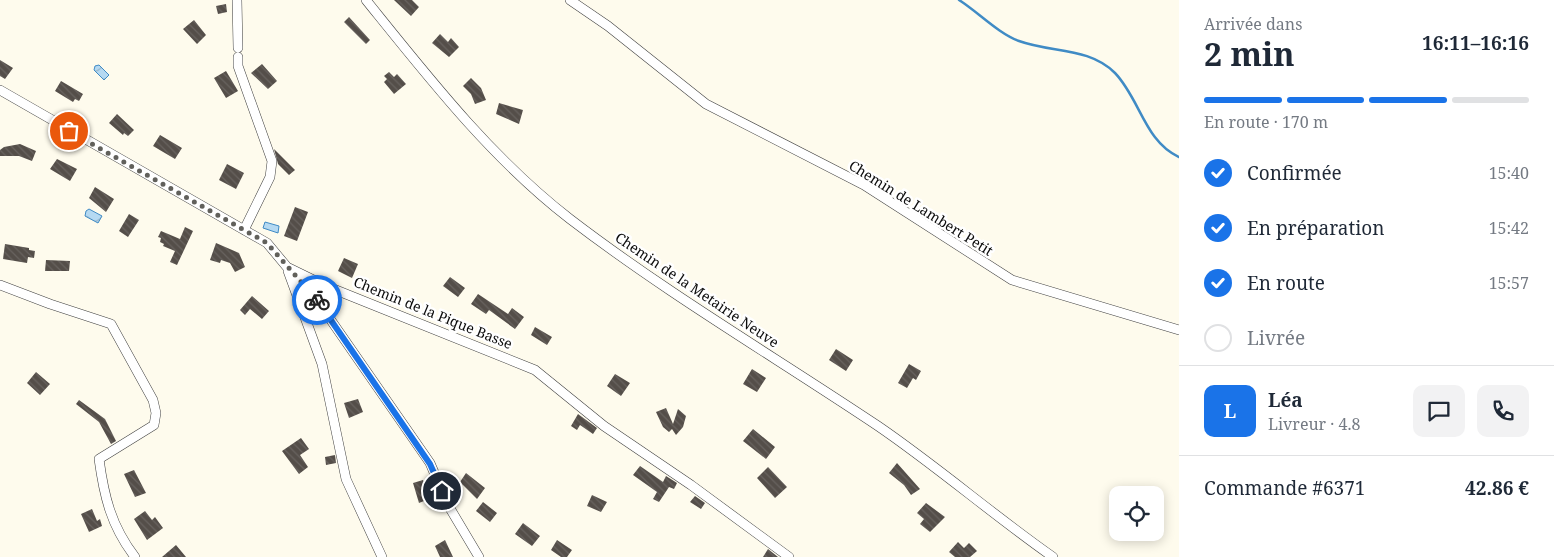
<!DOCTYPE html>
<html lang="fr">
<head>
<meta charset="utf-8">
<style>
	body { margin:0; font-family:"Noto Serif",serif; background:#f2f2f3; color:#1f2937; height:100vh; display:flex; flex-direction:column; font-size:19px; white-space:nowrap }
	* { box-sizing:border-box; margin:0 }
	p { font-size:16px; color:#747a83 }
	.icon { flex:none; width:28px; height:28px; fill:none; stroke:currentColor; stroke-width:2; stroke-linecap:round; stroke-linejoin:round }
	.map { position:relative; flex:1; overflow:hidden }
	.side { display:flex; flex-direction:column; background:#fff; width:375px }
	.side>* { flex:none }
	.fabs { position:absolute; left:1109px; top:486px; display:grid; gap:10px }
	.fabs a { display:grid; place-items:center; width:55px; height:55px; border-radius:10px; background:#fff; box-shadow:0 2px 12px #0003; font-size:25px }
	.pin { position:absolute; display:grid; place-items:center; width:42px; height:42px; color:#fff; margin:-21px; border:2px solid #fff; border-radius:50%; box-shadow:0 1px 5px #0007 }
	.courier { position:absolute; display:grid; place-items:center; width:50px; height:50px; margin:-25px; border:4px solid #1a73e8; border-radius:50%; background:#fff; color:#222; box-shadow:0 1px 6px #0007 }
	.headline em { font-style:normal; font-weight:700 }
	.headline div { display:flex; flex-direction:column-reverse }
	.headline { display:flex; align-items:center; justify-content:space-between; height:85px; padding:0 25px }
	h1 { font-size:32px; font-weight:700; line-height:38px }
	.bar { display:grid; grid-template-columns:repeat(4,1fr); gap:8px 5px; align-content:center; height:60px; padding:0 25px }
	.bar i { height:6px; border-radius:4px; background:#e0e1e3 }
	.bar .current { background:#1a73e8 }
	.bar p { grid-column:span 4 }
	.line { display:flex; align-items:center; gap:12px; padding:0 25px; border-top:1px solid #e0e1e3 }
	.line div { flex:1 }
	.round { display:grid; place-items:center; flex:none; width:52px; height:52px; border-radius:10px; background:#f2f2f3 }
	ol { padding:0 25px; list-style:none }
	li { display:flex; align-items:center; gap:15px; height:55px }
	li p { margin-inline-start:auto }
	li .icon { padding:5px; border-radius:50%; background:#1a73e8; color:#fff; stroke-width:4 }
	li:last-child { color:#747a83 }
	li i { width:28px; height:28px; border:2px solid #e0e1e3; border-radius:50% }
	main { display:flex; flex:1; min-height:0 }
	.map>svg:first-child { display:block }
</style>
</head>
<body>
<main>
<div class="map">
<svg width="1179" height="557" viewBox="0 0 1179 557">
	<defs>
		<pattern id="water-waves" width="16" height="10" patternUnits="userSpaceOnUse" patternTransform="scale(1.25)"><rect width="16" height="10" fill="#b5d9f2"/><path d="M0 5q4-4 8 0t8 0" fill="none" stroke="#9ab9ce"/></pattern>
		<pattern id="building-back-hatch" width="6" height="6" patternUnits="userSpaceOnUse" patternTransform="scale(1.25)"><rect width="6" height="6" fill="#544e49"/><path d="M-1 5l2 2M0 0l6 6M5-1l2 2" fill="none" stroke="#68635f"/></pattern>
	</defs>
	<rect width="100%" height="100%" fill="#fefbed"/>
	<path fill="url(#water-waves)" stroke="#408bc5" d="M99,65L109,75L104,80L94,70L95,66Z
		M89,209L102,216L98,223L85,216L86,211Z
		M265,222L279,226L278,233L263,228Z"/>
	<g fill="none" stroke-linecap="round" stroke-linejoin="round">
		<path stroke="#408bc5" stroke-width="2.5" d="M959,0C978,12 999,34 1019,41C1052,53 1089,47 1115,73C1140,99 1145,142 1179,157"/>
	</g>
	<path fill="url(#building-back-hatch)" d="M394,0H412L419,7L411,16Z
		M226,4L227,12L218,14L216,6Z
		M349,17L370,40L366,44L344,22Z
		M194,20L206,35L197,44L183,29Z
		M440,34L448,42L451,38L459,47L449,57L432,43Z
		M0,60L13,68L5,79L0,76Z
		M262,64L277,81L268,89L251,73Z
		M226,71L238,91L226,98L214,78Z
		M389,72L394,77L397,74L406,84L394,94L384,82L387,79L384,76Z
		M471,78L481,88L486,100L475,104L471,94L463,86Z
		M61,81L83,94L79,101L75,99L73,102L55,91Z
		M499,103L523,110L519,124L496,114Z
		M117,114L134,130L128,136L124,133L123,135L109,123Z
		M160,135L182,148L175,159L153,146Z
		M20,144L36,151L32,161L19,156H0V150L4,147Z
		M274,149L295,170L289,175L278,164Z
		M57,159L77,169L70,181L50,169Z
		M227,164L244,173L236,189L219,180Z
		M95,187L114,199L106,212L89,198Z
		M295,207L308,212L297,241L284,236Z
		M129,214L139,220L128,237L119,231Z
		M185,227L193,231L177,265L170,262L175,251L163,246L164,244L160,242L161,238L158,237L161,231L180,239Z
		M216,243L239,253L245,267L235,272L230,263L221,260L220,263L210,260Z
		M5,244L29,248V250L35,251L34,258L28,257L27,263L3,259Z
		M344,258L358,264L352,278L338,271Z
		M46,260L70,261L69,271H45Z
		M450,277L465,288L458,297L443,286Z
		M478,294L508,314L512,308L524,317L515,329L489,310L486,314L471,304Z
		M252,296L269,311L262,319L250,309L245,315L240,310Z
		M535,327L552,337L547,345L531,335Z
		M836,349L853,360L846,371L829,360Z
		M909,364L921,371L916,380L913,378L907,388L898,383Z
		M752,369L766,378L757,392L743,384Z
		M36,372L50,384L40,395L27,383Z
		M615,374L630,383L621,396L607,386Z
		M358,399L363,412L349,418L344,403Z
		M79,400L105,419L116,441L111,444L99,422L76,404Z
		M666,408L673,424L678,409L686,416L683,427L676,435L672,429L669,432L663,427L656,412Z
		M578,414L597,428L593,434L580,425L577,430L571,426Z
		M753,429L775,447L766,459L743,441Z
		M301,438L309,449L300,455L308,467L299,474L282,451Z
		M335,455L336,463L326,465L325,457Z
		M897,463L920,489L911,495L904,485L889,473Z
		M640,466L663,482L666,476L677,483L674,489L669,487L659,502L653,499L657,492L633,475Z
		M768,467L787,487L775,498L757,478Z
		M134,470L146,493L135,497L124,474Z
		M466,473L485,488L477,499L460,482Z
		M423,480L429,499L419,503L413,483Z
		M592,495L607,502L601,512L587,506Z
		M695,496L705,503L701,509L690,502Z
		M483,502L497,513L490,522L476,511Z
		M926,503L945,517L930,532L920,524L924,519L917,513Z
		M92,509L97,521L100,519L102,526L89,532L81,514Z
		M145,511L152,520L155,517L163,528L147,540L134,519Z
		M523,523L540,536L532,546L515,534Z
		M445,540L453,557H440L435,546Z
		M557,540L572,550L567,557H561L551,550Z
		M958,542L964,548L969,543L977,551L970,557H955L949,552Z
		M176,545L186,557H162Z
		M768,549L778,557H763Z"/>
	<g fill="none" stroke-linecap="round" stroke-linejoin="round">
		<defs>
			<path id="minor" d="M237,0L238,48
				M366,0C428,77 491,158 570,219C668,294 775,357 878,426C938,467 993,515 1053,557
				M570,0L608,26L706,104L864,185L1012,280L1179,330
				M238,57V66L272,161L270,177L244,230
				M0,90L267,243L287,267L326,286L535,370L604,426L691,485L789,557
				M288,271L322,364L346,479L382,557
				M292,272L310,290L430,463L448,505L479,557
				M0,285L50,304L111,324L153,400L156,413L154,425L99,459C104,496 111,526 135,557"/>
		</defs>
		<use href="#minor" stroke="#3f3f3f" stroke-width="10"/>
		<use href="#minor" stroke="#fff" stroke-width="9"/>
	</g>
	<g fill="none" stroke-linecap="round" stroke-linejoin="round">
		<path stroke="#61605b" stroke-width="5" stroke-dasharray="0 9" d="M69,131L267,243L317,300"/>
		<path stroke="#1a73e8" stroke-width="6" d="M317,300L430,464L442,491"/>
	</g>
	<g text-anchor="middle" stroke-width="5" stroke-linejoin="round" paint-order="stroke">
		<g font-size="14" fill="#0c0c0c" stroke="#fff">
			<text transform="translate(921 208) rotate(32)" y="5">Chemin de Lambert Petit</text>
			<text transform="translate(697 290) rotate(34)" y="5">Chemin de la Metairie Neuve</text>
			<text transform="translate(433 313) rotate(22)" y="5">Chemin de la Pique Basse</text>
		</g>
	</g>
</svg>
<div class="fabs">
<a><svg class="icon" aria-label="locate" viewBox="0 0 24 24"><circle cx="12" cy="12" r="6"/><path d="M12 2v4M12 18v4M2 12h4M18 12h4"/></svg></a>
</div>
<div class="pin" style="left:69px;top:131px;background:#ea580c"><svg class="icon" aria-label="bag" viewBox="0 0 24 24"><path d="M5 8h14l-1 12H6zM9 8a3 3 0 0 1 6 0"/></svg></div>
<div class="pin" style="left:442px;top:491px;background:#1f2937"><svg class="icon" aria-label="home" viewBox="0 0 24 24"><path d="M3 11l9-7 9 7M6 9v11h12V9"/></svg></div>
<div class="courier" style="left:317px;top:300px"><svg class="icon" aria-label="bike" viewBox="0 0 24 24"><circle cx="6" cy="16" r="4"/><circle cx="18" cy="16" r="4"/><path d="M6 16l4-8h5l3 8M10 8l3 8H6M13 5h3"/></svg></div>
</div>
<section class="side">
<div class="headline"><div><h1>2 min</h1><p>Arrivée dans</p></div><em>16:11–16:16</em></div>
<div class="bar"><i class="current"></i><i class="current"></i><i class="current"></i><i></i><p>En route · 170 m</p></div>
<ol>
<li><svg class="icon" aria-label="check" viewBox="0 0 24 24"><path d="M5 12l5 5 9-10"/></svg>Confirmée<p>15:40</p></li>
<li><svg class="icon" aria-label="check" viewBox="0 0 24 24"><path d="M5 12l5 5 9-10"/></svg>En préparation<p>15:42</p></li>
<li><svg class="icon" aria-label="check" viewBox="0 0 24 24"><path d="M5 12l5 5 9-10"/></svg>En route<p>15:57</p></li>
<li><i></i>Livrée</li>
</ol>
<div class="line" style="height:90px"><b class="round" style="background:#1a73e8;color:#fff">L</b><div><b>Léa</b><p>Livreur · 4.8</p></div><a class="round"><svg class="icon" aria-label="chat" viewBox="0 0 24 24"><path d="M4 5h16v11H9l-5 4z"/></svg></a><a class="round"><svg class="icon" aria-label="phone" viewBox="0 0 24 24"><path d="M5 4h4l2 5-3 2q2 4 5 5l2-3 5 2v4C11 20 4 13 5 4z"/></svg></a></div>
<div class="line" style="height:65px"><div>Commande #6371</div><b>42.86 €</b></div>
</section>
</main>
</body>
</html>
